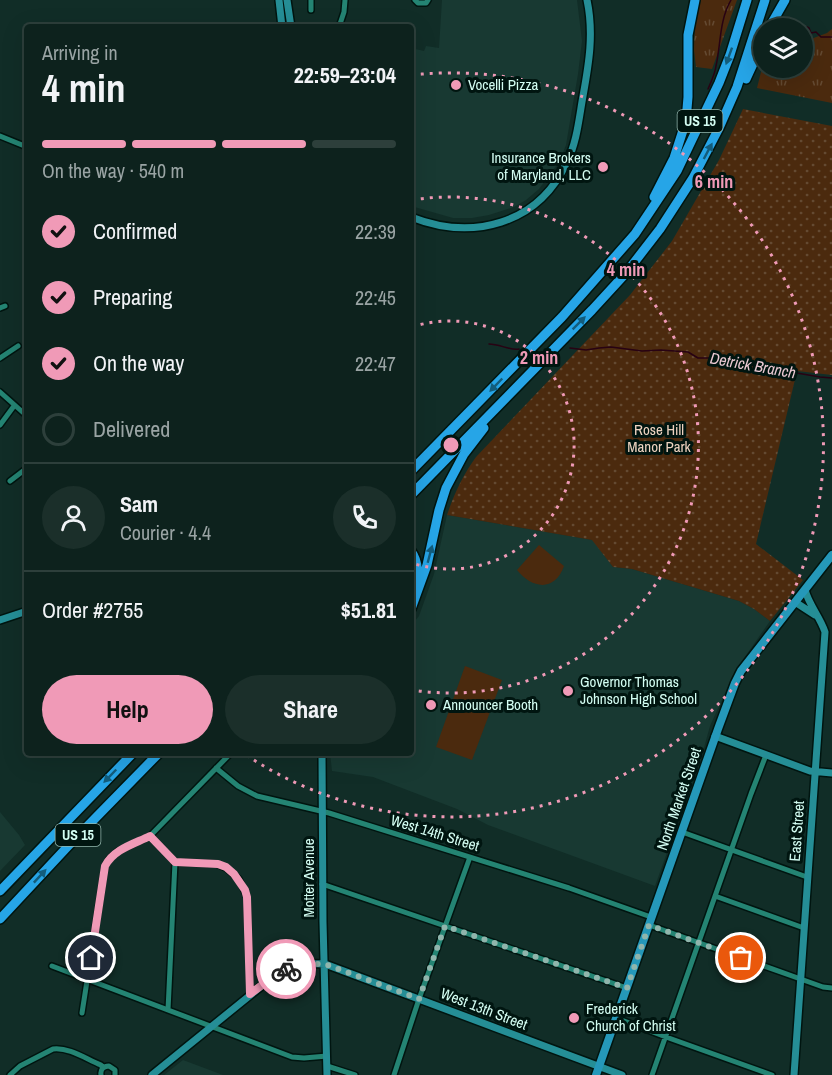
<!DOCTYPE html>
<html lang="en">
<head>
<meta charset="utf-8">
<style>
	body { margin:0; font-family:"Archivo Narrow",sans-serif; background:#1b2f2a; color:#f1f3f6; height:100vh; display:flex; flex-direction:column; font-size:22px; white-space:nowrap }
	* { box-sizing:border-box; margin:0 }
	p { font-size:20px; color:#9aa4a4 }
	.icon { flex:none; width:33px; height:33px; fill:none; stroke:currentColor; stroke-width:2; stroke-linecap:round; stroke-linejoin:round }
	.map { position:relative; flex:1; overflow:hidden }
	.side { position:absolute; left:24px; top:24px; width:390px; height:732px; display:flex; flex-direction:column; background:#0d221d; border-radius:6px; box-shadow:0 6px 24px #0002,0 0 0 2px #2d3f3b }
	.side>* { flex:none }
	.buttons { position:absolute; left:753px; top:18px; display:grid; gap:12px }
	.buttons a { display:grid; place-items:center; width:60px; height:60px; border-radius:50%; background:#0d221d; box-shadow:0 6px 24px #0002,0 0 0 2px #2d3f3b; font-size:30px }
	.pin { position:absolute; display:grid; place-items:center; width:51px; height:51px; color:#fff; margin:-26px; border:3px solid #fff; border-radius:50%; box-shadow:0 2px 6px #0007 }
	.courier { position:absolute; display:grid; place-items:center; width:60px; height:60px; margin:-30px; border:4px solid #f09ab7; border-radius:50%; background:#fff; color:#222; box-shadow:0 2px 8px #0007 }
	.headline em { font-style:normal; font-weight:700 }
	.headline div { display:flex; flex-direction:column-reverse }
	.headline { display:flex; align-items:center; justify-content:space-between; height:102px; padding:0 18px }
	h1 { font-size:39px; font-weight:700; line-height:45px }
	.bar { display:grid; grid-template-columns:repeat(4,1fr); gap:9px 6px; align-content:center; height:72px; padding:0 18px }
	.bar i { height:8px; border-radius:4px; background:#2d3f3b }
	.bar .active { background:#f09ab7 }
	.bar p { grid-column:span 4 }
	.line { display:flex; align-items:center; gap:15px; padding:0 18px; border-top:2px solid #2d3f3b }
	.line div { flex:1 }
	.round { display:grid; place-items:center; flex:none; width:63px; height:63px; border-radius:32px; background:#1b2f2a }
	ol { padding:0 18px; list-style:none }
	li { display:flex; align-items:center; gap:18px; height:66px }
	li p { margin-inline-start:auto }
	li .icon { padding:6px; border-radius:50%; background:#f09ab7; color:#111; stroke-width:4 }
	li:last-child { color:#9aa4a4 }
	li i { width:33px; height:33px; border:3px solid #2d3f3b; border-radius:50% }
	.action { display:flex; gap:12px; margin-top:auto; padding:12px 18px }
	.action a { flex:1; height:69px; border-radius:36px; background:#f09ab7; color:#111; font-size:24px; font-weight:700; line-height:69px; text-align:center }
	.action a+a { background:#1b2f2a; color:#f1f3f6 }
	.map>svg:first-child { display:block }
</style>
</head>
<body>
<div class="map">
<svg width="832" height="1075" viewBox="0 0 832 1075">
	<defs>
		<pattern id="grass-tufts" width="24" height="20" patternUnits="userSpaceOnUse" patternTransform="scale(1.5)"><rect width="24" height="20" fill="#4b2a0e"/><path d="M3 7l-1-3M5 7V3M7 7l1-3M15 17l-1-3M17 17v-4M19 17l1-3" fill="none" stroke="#644a32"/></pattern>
		<pattern id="park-dots" width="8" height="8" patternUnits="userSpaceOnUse" patternTransform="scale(1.5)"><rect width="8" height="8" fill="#4b2a0e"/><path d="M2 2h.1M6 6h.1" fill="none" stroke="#644a32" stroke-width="1.8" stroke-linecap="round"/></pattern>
	</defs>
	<rect width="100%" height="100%" fill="#112d27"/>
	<path fill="#183932" d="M442,0H577L582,41L578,74L566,145L559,162L539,189L526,200L514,207L489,215L472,218H453L411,206V48L424,51L426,46L439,48Z
		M447,515L593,540L613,567L632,569L739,601L754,609L770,621L735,671L710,726L702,755L655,886L488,825L457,809L373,777L332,771L330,753H411V626L419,616L434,574Z
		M0,812L19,835L25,845L0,871Z
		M183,1060L223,1075H164Z"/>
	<path fill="url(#grass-tufts)" d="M701,0H737L712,69L696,67L694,50L695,19Z
		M832,29V103L757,88L763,64L764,68H802L803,42L827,33Z"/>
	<path fill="url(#park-dots)" d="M743,109L832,126V375L797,371L756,544L803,580L770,621L754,609L739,601L632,569L613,567L592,540L447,515C454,494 463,475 476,457L630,295L672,241L719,160Z"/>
	<path fill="#4b2a0e" d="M539,545L564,566C555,592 532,589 517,570Z
		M465,666L502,680L472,760L436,747Z"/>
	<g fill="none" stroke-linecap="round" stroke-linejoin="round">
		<path stroke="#280213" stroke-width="1.5" d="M787,21L793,23V26C796,29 804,29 807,27L809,28L811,33L816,32L821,37H832
			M708,89C711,82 715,74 716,66C721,44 719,21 731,0
			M489,344C499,344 512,351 519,349
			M570,348L586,350L599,348L611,347L642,351L661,350L688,352L698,358H711L820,377L832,378"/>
		<defs>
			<path id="street" d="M415,0L418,3H426L428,0
				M311,10V0
				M339,27L344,12L345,0
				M0,136L27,147
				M0,308L5,306
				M0,358L18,346
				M0,392L27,416
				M0,425L14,406
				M10,481L27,468
				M216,768L238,786L257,796L329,813L569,888L651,917
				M682,832L807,877
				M150,836L175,862L217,864L226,868L239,879L247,897L250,994
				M322,884L627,988
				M715,896L804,928
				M649,925L809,982L823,987L832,988
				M52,966L292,1057L304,1058L327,1056
				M168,1010L175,862
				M82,1013L105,866L109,859L118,851L150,836L231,753
				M616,1018L666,1037L772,1075
				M327,1066L355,1075
				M10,1075L20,1066L53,1049C69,1047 86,1059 101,1065L103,1068
				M101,1075C100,1069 104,1066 109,1066L115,1070V1075
				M394,1075L419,999L470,857
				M652,1075L751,794L766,755"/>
			<path id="secondary" d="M279,0L282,27
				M287,0L291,27
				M411,217C472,241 538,225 567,162C577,142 579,118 583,96C589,63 594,33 587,0
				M795,602L815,615
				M0,620L27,611
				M715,736L810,771L832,773
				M322,753L323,922L327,1075
				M152,1075L270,979C289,968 303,962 325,964L622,1075
				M794,1075L825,632C820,617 809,605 805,590"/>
			<path id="primary" d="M596,1075L718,729L735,683L741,671L832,555"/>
			<path id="highway" d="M769,28L785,0
				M746,79L764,40
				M654,197L674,158L686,121L688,97V35L695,0
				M411,471L562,317L635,234L677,171L719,83L730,55L747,0
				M411,495L592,310L626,273L660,229L693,178L719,128L737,87L765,0
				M411,551C421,565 417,577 411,592
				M411,609L427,565L439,510L446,488L464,454L484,428
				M0,891L133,753
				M0,919L70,844L159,753"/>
		</defs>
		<use href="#street" stroke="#001510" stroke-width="8"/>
		<use href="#secondary" stroke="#001510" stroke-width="10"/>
		<use href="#primary" stroke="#001510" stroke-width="11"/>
		<use href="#highway" stroke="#001510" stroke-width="12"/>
		<use href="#street" stroke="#248473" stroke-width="5"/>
		<use href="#secondary" stroke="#258e96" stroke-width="7"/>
		<use href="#primary" stroke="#2598b9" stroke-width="8"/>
		<use href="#highway" stroke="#26a5e7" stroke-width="9"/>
	</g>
	<defs><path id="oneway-solid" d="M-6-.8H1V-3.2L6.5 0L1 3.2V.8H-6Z" transform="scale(1.5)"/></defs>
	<g fill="#135d7c">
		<use href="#oneway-solid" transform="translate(729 56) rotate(110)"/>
		<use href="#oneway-solid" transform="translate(708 151) rotate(-62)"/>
		<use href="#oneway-solid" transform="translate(579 323) rotate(-45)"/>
		<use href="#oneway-solid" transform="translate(496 385) rotate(134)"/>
		<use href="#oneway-solid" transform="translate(430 554) rotate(-75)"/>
		<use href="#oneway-solid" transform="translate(110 776) rotate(134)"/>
		<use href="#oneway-solid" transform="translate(40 876) rotate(-47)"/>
	</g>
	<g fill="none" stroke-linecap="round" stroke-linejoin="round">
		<path stroke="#90b5ac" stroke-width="6" stroke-dasharray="0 10.8" d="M286,969L303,964H325L419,999L445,926L627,988L649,925L741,958"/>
		<path stroke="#f09ab7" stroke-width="8" d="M91,958L105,866C114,849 134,844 150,836L175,862L218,864L226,867L234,874L245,890L247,897L250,994L270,979L286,969"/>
	</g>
	<g fill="none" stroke="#f09ab7" stroke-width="3" stroke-dasharray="3 6">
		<path d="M412 327A124 124 0 1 1 412 563"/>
		<path d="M412 200A248 248 0 1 1 412 690"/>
		<path d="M412 75A372 372 0 1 1 243 753"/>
	</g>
	<g fill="#f09ab7" stroke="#001510" stroke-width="2">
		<circle cx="456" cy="85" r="6"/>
		<circle cx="603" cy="167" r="6"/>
		<circle cx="568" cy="691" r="6"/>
		<circle cx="431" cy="705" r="6"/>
		<circle cx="574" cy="1018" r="6"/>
	</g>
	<g text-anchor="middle" stroke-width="6" stroke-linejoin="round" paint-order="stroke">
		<g fill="#001510" stroke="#94b8af" stroke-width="1.5">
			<rect x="677.5" y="110" width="45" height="22" rx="4.5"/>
			<rect x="55.5" y="824" width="45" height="22" rx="4.5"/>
		</g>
		<g font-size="14" font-weight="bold" fill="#d4fef3">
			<text x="700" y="126">US 15</text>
			<text x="78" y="840">US 15</text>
		</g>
		<g font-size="15" fill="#d4fef3" stroke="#001510" text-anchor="start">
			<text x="468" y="90">Vocelli Pizza</text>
			<text x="591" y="163" text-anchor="end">Insurance Brokers<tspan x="591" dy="17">of Maryland, LLC</tspan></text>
			<text x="580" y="687">Governor Thomas<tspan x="580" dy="17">Johnson High School</tspan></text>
			<text x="443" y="710">Announcer Booth</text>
			<text x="586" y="1014">Frederick<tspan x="586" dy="17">Church of Christ</tspan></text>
		</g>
		<g font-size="15" fill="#eed3c0" stroke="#001510">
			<text x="659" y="435">Rose Hill<tspan x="659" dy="17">Manor Park</tspan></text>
		</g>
		<g font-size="15" fill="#d4fef3" stroke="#001510">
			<text transform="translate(679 799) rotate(-71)" y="5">North Market Street</text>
			<text transform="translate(797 831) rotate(-86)" y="5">East Street</text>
			<text transform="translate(435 833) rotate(17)" y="5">West 14th Street</text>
			<text transform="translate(309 878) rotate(-90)" y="5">Motter Avenue</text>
			<text transform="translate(484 1009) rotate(21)" y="5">West 13th Street</text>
		</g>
		<g font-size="16" font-style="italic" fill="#eac9d3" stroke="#001510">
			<text transform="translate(753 365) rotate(10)" y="6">Detrick Branch</text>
		</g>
	</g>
	<circle cx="451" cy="445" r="9" fill="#f09ab7" stroke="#001510" stroke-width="3"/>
	<g font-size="18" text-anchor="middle" font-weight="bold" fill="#f09ab7" stroke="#001510" stroke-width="6" stroke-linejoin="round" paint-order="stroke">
		<text x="714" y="188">6 min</text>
		<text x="626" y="276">4 min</text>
		<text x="539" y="364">2 min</text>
	</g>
</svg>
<div class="buttons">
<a><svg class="icon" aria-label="layers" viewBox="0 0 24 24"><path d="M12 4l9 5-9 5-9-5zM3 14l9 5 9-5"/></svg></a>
</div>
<div class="pin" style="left:741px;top:958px;background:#ea580c"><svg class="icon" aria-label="bag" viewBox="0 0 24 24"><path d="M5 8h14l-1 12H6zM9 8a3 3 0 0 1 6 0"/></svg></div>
<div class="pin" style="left:91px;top:958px;background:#1f2937"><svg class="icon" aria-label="home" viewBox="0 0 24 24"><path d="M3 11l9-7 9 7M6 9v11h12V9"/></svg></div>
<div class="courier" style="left:286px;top:969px"><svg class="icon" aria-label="bike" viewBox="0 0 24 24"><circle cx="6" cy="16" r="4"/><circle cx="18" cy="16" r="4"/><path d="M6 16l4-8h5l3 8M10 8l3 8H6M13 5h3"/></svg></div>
<section class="side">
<div class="headline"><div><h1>4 min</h1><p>Arriving in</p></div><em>22:59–23:04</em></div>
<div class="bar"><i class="active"></i><i class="active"></i><i class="active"></i><i></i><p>On the way · 540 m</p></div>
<ol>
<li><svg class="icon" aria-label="check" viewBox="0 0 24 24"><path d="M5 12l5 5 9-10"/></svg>Confirmed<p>22:39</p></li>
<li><svg class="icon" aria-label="check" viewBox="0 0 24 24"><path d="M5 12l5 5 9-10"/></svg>Preparing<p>22:45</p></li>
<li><svg class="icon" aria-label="check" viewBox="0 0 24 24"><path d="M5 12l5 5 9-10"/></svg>On the way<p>22:47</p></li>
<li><i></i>Delivered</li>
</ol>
<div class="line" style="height:108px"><a class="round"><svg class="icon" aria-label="person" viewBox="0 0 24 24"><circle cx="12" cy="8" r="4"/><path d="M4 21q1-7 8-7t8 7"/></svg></a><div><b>Sam</b><p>Courier · 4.4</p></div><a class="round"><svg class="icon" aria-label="phone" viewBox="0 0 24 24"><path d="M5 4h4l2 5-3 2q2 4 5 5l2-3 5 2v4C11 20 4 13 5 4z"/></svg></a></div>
<div class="line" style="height:78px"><div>Order #2755</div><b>$51.81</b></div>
<div class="action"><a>Help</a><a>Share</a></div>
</section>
</div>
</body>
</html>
